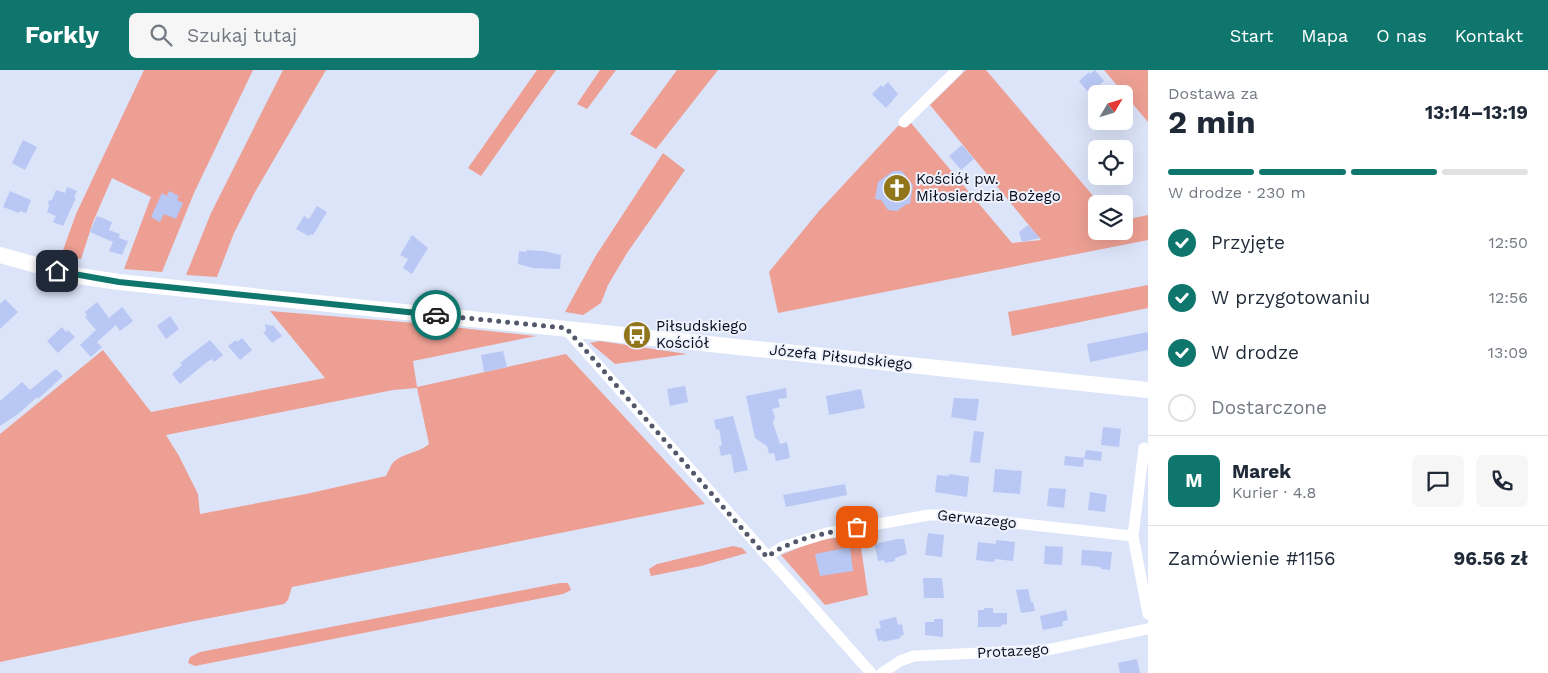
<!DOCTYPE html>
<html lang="pl">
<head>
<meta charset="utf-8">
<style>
	body { margin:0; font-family:"Work Sans",sans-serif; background:#f6f6f7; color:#1f2937; height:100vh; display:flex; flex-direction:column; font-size:19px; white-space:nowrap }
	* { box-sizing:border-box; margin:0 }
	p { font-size:16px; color:#747a83 }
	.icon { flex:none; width:28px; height:28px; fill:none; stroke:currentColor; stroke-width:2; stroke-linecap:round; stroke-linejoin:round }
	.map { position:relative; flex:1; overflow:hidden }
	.side { display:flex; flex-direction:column; background:#fff; width:400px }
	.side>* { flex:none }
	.needle { width:32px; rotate:52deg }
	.controls { position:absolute; left:1088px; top:15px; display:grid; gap:10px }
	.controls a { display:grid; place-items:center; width:45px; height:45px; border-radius:8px; background:#fff; box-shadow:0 5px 20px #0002; font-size:25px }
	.pin { position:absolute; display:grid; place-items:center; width:42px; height:42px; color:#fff; margin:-21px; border-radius:10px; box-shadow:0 2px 8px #0006 }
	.courier { position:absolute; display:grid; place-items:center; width:50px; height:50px; margin:-25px; border:4px solid #0f766e; border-radius:50%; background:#fff; color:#222; box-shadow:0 1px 6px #0007 }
	.head em { font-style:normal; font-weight:700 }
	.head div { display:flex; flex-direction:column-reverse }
	.head { display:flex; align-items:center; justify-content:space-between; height:85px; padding:0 20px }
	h1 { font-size:32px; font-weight:700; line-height:38px }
	.bar { display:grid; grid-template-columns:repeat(4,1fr); gap:8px 5px; align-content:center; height:60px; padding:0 20px }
	.bar i { height:6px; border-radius:4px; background:#e0e1e3 }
	.bar .on { background:#0f766e }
	.bar p { grid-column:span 4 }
	.line { display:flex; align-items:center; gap:12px; padding:0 20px; border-top:1px solid #e0e1e3 }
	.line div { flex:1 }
	.round { display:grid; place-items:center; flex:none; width:52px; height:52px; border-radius:8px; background:#f6f6f7 }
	ol { padding:0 20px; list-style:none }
	li { display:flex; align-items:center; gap:15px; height:55px }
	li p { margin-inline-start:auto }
	li .icon { padding:5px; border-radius:50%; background:#0f766e; color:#fff; stroke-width:4 }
	li:last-child { color:#747a83 }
	li i { width:28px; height:28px; border:2px solid #e0e1e3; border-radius:50% }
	header { display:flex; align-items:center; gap:30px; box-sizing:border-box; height:70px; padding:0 25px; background:#0f766e; color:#fff }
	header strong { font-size:24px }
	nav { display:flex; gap:28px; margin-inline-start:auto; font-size:18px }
	.search { width:350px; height:45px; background:#f6f6f7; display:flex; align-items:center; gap:12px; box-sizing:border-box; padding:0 18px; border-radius:8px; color:#747a83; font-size:19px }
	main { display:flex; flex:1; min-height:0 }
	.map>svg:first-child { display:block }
</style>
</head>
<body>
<header>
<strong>Forkly</strong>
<div class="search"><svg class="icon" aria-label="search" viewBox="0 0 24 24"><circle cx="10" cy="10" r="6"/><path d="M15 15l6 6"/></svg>Szukaj tutaj</div>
<nav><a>Start</a><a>Mapa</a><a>O nas</a><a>Kontakt</a></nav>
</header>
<main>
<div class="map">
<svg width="1148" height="603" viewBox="0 0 1148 603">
	<rect width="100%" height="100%" fill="#dce4f9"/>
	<path fill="#ed9f93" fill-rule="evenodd" d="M144,0H253L194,123L162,202L124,199L151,127L112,108L93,152L81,189L61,186L76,144Z
		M283,0H326L255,122L234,163L217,207L186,205L211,143Z
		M537,0H556L481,106L468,98Z
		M600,0H616L587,39L577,34Z
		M677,0H718L656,79L630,64Z
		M966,0H986L1100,134H1096V161H1124V150L1148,145V170L778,243L769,202L819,141L898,56L911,53L1012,173L1041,170L930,35Z
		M1104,0H1148V52Z
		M663,83L685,100L627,183L608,215L601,233L583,245L565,242L595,187Z
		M1148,215V238L1012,266L1008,242Z
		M270,241L415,253L536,266L413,291L417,317L566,284L705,434L292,517L288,530L284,534L189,552L0,592V364L103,280L151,342L325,308ZM417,318L429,374C419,383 401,383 392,394C390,397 388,402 386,406L306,424L200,444L198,424L179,386L166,365L393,320Z
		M600,271L687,284L615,294L590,273Z
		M859,464L868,525L825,535L781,485L815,471Z
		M733,476L742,478L747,483L701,496L651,506L649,499L657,494Z
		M560,513H568L571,520L563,524L195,596L188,593L190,587L200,582Z"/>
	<path fill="#b8c7f3" d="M1095,0L1104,11L1097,17L1095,15L1087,21L1079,11L1089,2L1090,4Z
		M888,12L898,24L886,38L872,24L881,15L883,17Z
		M23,70L37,77L25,100L12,93Z
		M962,75L974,89L961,100L949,86Z
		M893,101H902L913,115L910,134H907L897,141L888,140L881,130L875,129L878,112Z
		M67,117L77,121L74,127L76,128L63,156L53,152L56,146L47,142L49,136L48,131L52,130L56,120L65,123Z
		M10,121L31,130L26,143L20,141L19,143L3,137Z
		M169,121L179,126L177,130L183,133L176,149L164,144L160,152L151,147L162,123L167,126Z
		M317,136L327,142L313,165L310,164L309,166L296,159L304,146L309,149Z
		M97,146L112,152L109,160L120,164L119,168L128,171L122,185L109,181L113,172L90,162Z
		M1028,155L1040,168L1022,172L1019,162Z
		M412,165L428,178L412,204L403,198L408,189L400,185Z
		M527,180L543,181L561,185L560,199L533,198L518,194L519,181L526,182Z
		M5,229L18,242L0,259V234Z
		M97,232L109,248L122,237L133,251L120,261L116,255L97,272L102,277L91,287L80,275L96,260L85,247L87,245L85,242Z
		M170,246L179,259L166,269L157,256Z
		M265,254L271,256L273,255L282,266L272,273L263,262L266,261Z
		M62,257L66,262L68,260L75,267L58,283L47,271Z
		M1148,262V280L1090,292L1087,274Z
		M242,268L252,280L240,290L228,276L236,270L237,272Z
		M210,270L223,285L214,292L212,289L207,292L180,314L172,304L182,295L180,293Z
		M503,281L507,297L484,302L481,285Z
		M56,299L63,306L38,329L37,327L18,344L0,356V331L22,312L30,320Z
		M685,316L688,332L670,336L667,319Z
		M786,318L787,328L778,329L780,337L772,339L775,347L773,353L780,374L787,372L790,388L776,391L774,383L769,384L767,376L755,368L746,326Z
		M861,319L865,338L829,345L826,326Z
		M954,328L979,329L976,351L951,347Z
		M733,346L748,400L734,403L731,384L721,386L719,376L722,375L719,359L716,360L714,350Z
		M1103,357L1121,359L1119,377L1101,375Z
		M974,361L984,362L980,393L970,392Z
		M1086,380L1102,382L1101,391L1084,389Z
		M1065,386L1084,388L1083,397L1064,395Z
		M995,399L1022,401L1020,424L993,422Z
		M949,404L969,407L967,427L935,422L937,405L949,406Z
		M845,414L847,425L786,437L783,425Z
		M1049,418L1066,419L1064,438L1047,436Z
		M1090,422L1107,425L1105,442L1088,440Z
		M928,463L944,465L942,487L925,485Z
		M898,469H904L907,484L895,488V491L885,493L884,490L878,491L874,474Z
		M996,470L1015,472L1013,491L995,489L994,492L976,490L978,472L996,474Z
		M1045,476L1063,477L1062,495L1044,494Z
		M850,477L853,501L820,506L815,484Z
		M1082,480L1112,482L1110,500L1101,499V497L1081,495Z
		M923,508H942L944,528H924Z
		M1028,519L1031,532H1033L1035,541L1021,543L1016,520Z
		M984,538H993V543H1007V554L1001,555V557H978V540H984Z
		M1066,540L1068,550L1062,552L1063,556L1043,560L1040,546Z
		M896,547L898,555L902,554L904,565L900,566L901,568L883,572V570L878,571L875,559L881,558L879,551Z
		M934,549H943V567L925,565V552H934Z
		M1137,589L1140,603H1120L1118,593Z"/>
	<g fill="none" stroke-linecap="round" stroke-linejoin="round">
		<path stroke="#fff" stroke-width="11" d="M904,52L957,0
			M565,258L871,603
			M1144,378L1133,466L1148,544
			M767,487L782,477L827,463L929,445H941L1133,466
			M882,603L900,591L914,586L1047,580L1148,559"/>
		<path stroke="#fff" stroke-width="16" d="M0,185L72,205L119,212L1148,320"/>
	</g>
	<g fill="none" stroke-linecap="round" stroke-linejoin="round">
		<path stroke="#52586a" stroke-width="5" stroke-dasharray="0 9" d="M436,245L566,258L767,487C792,468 827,463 857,457"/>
		<path stroke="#0f766e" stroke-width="6" d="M57,201L119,212L436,245"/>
	</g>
	<defs>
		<symbol id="church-disc" viewBox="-11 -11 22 22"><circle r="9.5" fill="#91751b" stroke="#eef2fc"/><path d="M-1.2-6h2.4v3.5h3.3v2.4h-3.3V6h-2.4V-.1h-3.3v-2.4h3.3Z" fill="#fff"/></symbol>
		<symbol id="bus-disc" viewBox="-11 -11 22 22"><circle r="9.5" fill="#91751b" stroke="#eef2fc"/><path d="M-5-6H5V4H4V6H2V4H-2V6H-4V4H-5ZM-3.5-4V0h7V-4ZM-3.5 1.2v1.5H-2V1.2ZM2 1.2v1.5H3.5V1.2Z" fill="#fff"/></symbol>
	</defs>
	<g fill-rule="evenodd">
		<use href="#church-disc" x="881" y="102" width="32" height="32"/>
		<use href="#bus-disc" x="621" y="249" width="32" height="32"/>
	</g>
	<g text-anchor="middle" stroke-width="4" stroke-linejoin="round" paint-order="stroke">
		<g font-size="15" fill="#070c1d" stroke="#eef2fc" text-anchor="start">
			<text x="916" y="114">Kościół pw.<tspan x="916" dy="17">Miłosierdzia Bożego</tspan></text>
			<text x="656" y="261">Piłsudskiego<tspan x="656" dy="17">Kościół</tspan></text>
		</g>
		<g font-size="15" fill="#070c1d" stroke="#eef2fc">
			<text transform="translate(841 287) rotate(6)" y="5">Józefa Piłsudskiego</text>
			<text transform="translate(977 449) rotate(6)" y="5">Gerwazego</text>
			<text transform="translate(1013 581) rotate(-3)" y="5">Protazego</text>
		</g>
	</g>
</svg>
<div class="controls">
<a><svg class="needle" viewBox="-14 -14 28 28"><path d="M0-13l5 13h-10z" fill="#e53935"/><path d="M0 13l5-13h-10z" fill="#747a83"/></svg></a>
<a><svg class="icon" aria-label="locate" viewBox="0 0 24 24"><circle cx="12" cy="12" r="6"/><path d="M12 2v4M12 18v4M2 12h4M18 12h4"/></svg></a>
<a><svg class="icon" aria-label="layers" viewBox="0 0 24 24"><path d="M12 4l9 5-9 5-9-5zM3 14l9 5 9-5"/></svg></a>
</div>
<div class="pin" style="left:857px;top:457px;background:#ea580c"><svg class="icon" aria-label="bag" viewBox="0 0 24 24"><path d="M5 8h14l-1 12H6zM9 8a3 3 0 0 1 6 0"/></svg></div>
<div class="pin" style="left:57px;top:201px;background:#1f2937"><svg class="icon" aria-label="home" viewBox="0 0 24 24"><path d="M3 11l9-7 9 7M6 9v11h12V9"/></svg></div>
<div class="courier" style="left:436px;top:245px"><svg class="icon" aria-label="car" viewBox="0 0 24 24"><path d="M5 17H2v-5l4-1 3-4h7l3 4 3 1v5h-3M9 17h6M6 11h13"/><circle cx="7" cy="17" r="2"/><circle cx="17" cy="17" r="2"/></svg></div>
</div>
<section class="side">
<div class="head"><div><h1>2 min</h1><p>Dostawa za</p></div><em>13:14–13:19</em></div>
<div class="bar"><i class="on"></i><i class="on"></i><i class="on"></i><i></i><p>W drodze · 230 m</p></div>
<ol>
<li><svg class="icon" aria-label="check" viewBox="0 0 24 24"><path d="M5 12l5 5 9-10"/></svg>Przyjęte<p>12:50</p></li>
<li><svg class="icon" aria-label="check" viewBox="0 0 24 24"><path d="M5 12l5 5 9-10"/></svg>W przygotowaniu<p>12:56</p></li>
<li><svg class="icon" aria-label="check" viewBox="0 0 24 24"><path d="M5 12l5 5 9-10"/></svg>W drodze<p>13:09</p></li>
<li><i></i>Dostarczone</li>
</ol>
<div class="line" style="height:90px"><b class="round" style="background:#0f766e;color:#fff">M</b><div><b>Marek</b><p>Kurier · 4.8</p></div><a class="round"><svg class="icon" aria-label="chat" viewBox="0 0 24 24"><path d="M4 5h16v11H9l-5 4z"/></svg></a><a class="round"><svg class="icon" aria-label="phone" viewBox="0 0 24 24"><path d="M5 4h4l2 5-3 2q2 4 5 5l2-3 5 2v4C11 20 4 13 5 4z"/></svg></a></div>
<div class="line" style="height:65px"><div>Zamówienie #1156</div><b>96.56 zł</b></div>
</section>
</main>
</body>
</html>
